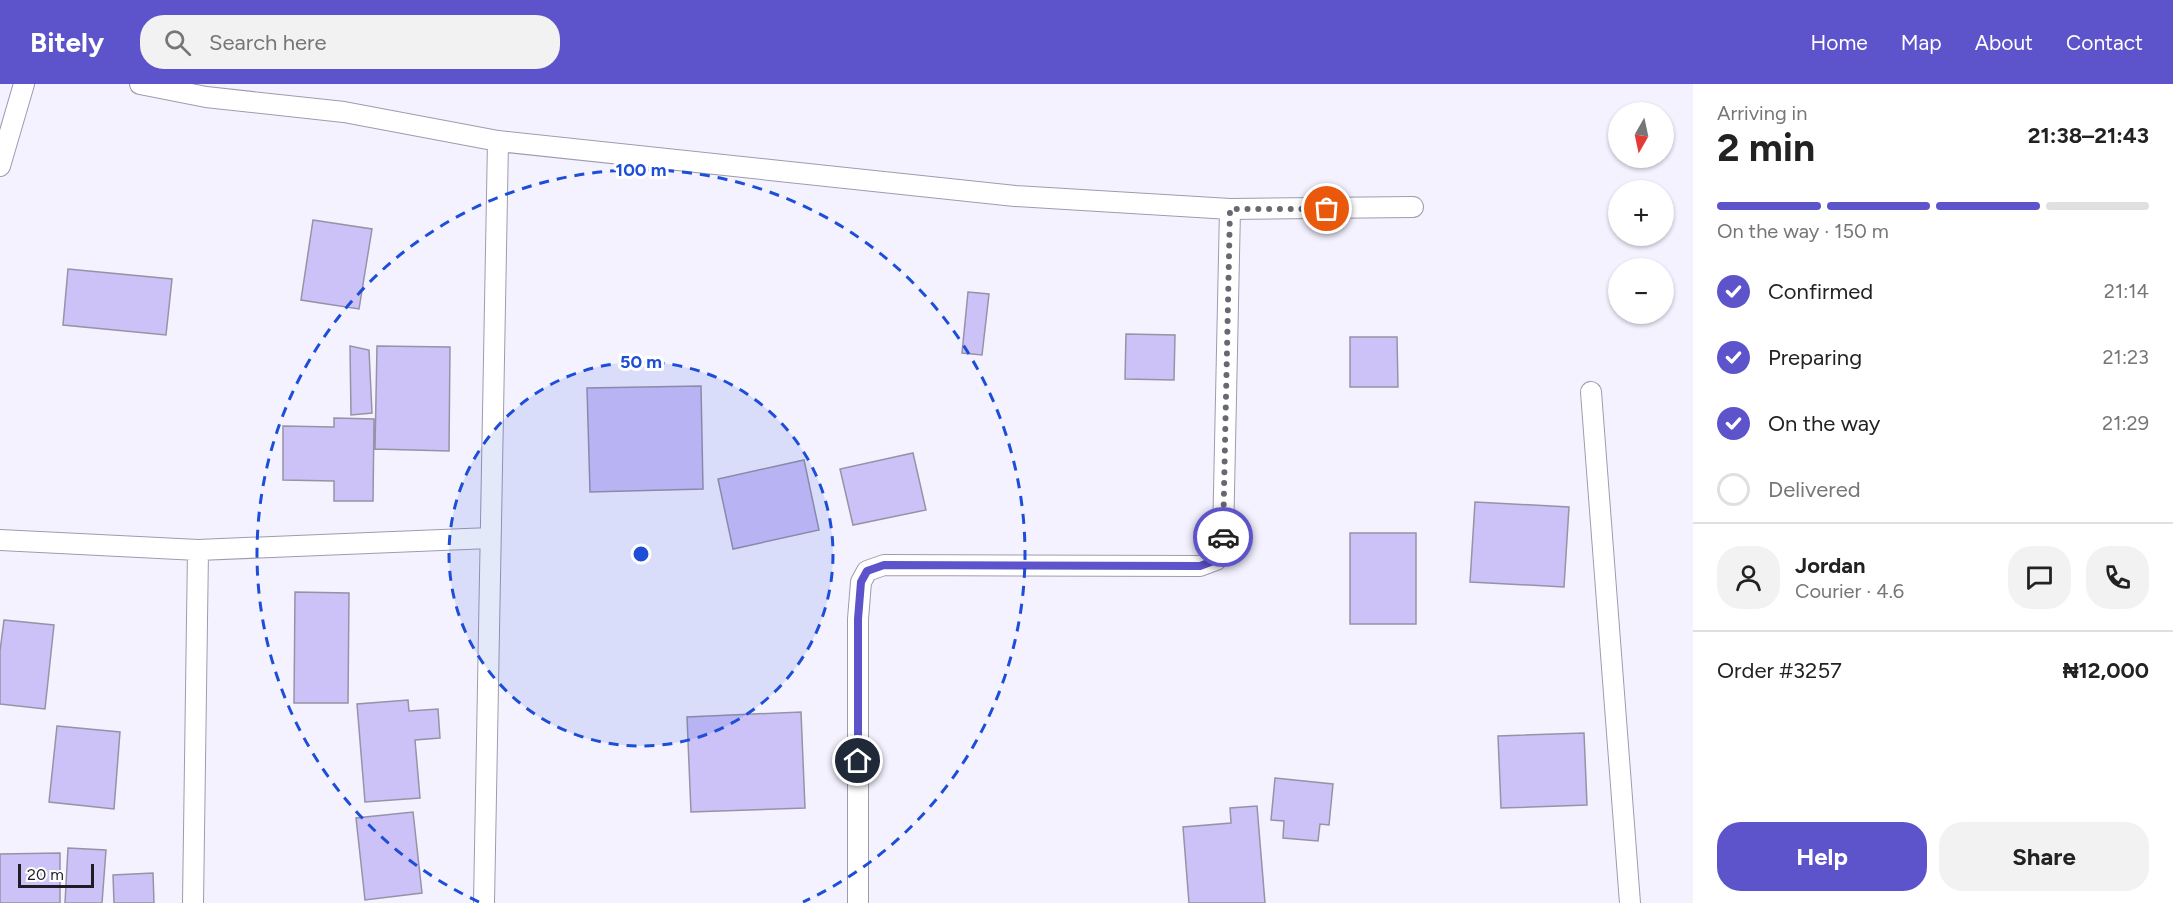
<!DOCTYPE html>
<html lang="en">
<head>
<meta charset="utf-8">
<style>
	body { margin:0; font-family:Figtree,sans-serif; background:#f2f2f2; color:#222; height:100vh; display:flex; flex-direction:column; font-size:22px; white-space:nowrap }
	* { box-sizing:border-box; margin:0 }
	p { font-size:20px; color:#767676 }
	.icon { flex:none; width:33px; height:33px; fill:none; stroke:currentColor; stroke-width:2; stroke-linecap:round; stroke-linejoin:round }
	.map { position:relative; flex:1; overflow:hidden }
	.sheet { display:flex; flex-direction:column; background:#fff; width:480px }
	.sheet>* { flex:none }
	.needle { width:39px; rotate:189deg }
	.tools { position:absolute; left:1608px; top:18px; display:grid; gap:12px }
	.tools a { display:grid; place-items:center; width:66px; height:66px; border-radius:50%; background:#fff; box-shadow:0 2px 4px #0004; font-size:30px }
	.scale { position:absolute; left:18px; bottom:15px; width:76px; box-sizing:border-box; padding-left:6px; border:3px solid #1e1c24; border-top:0; font-size:16px; line-height:21px; white-space:nowrap; color:#1e1c24; -webkit-text-stroke:4px #fff; paint-order:stroke }
	.pin { position:absolute; display:grid; place-items:center; width:51px; height:51px; color:#fff; margin:-26px; border:3px solid #fff; border-radius:50%; box-shadow:0 2px 6px #0007 }
	.courier { position:absolute; display:grid; place-items:center; width:60px; height:60px; margin:-30px; border:4px solid #5d53cb; border-radius:50%; background:#fff; color:#222; box-shadow:0 2px 8px #0007 }
	.summary em { font-style:normal; font-weight:700 }
	.summary div { display:flex; flex-direction:column-reverse }
	.summary { display:flex; align-items:center; justify-content:space-between; height:102px; padding:0 24px }
	h1 { font-size:39px; font-weight:700; line-height:45px }
	.bar { display:grid; grid-template-columns:repeat(4,1fr); gap:9px 6px; align-content:center; height:72px; padding:0 24px }
	.bar i { height:8px; border-radius:4px; background:#e0e0e0 }
	.bar .current { background:#5d53cb }
	.bar p { grid-column:span 4 }
	.line { display:flex; align-items:center; gap:15px; padding:0 24px; border-top:2px solid #e0e0e0 }
	.line div { flex:1 }
	.round { display:grid; place-items:center; flex:none; width:63px; height:63px; border-radius:24px; background:#f2f2f2 }
	ol { padding:0 24px; list-style:none }
	li { display:flex; align-items:center; gap:18px; height:66px }
	li p { margin-inline-start:auto }
	li .icon { padding:6px; border-radius:50%; background:#5d53cb; color:#fff; stroke-width:4 }
	li:last-child { color:#767676 }
	li i { width:33px; height:33px; border:3px solid #e0e0e0; border-radius:50% }
	.cta { display:flex; gap:12px; margin-top:auto; padding:12px 24px }
	.cta a { flex:1; height:69px; border-radius:24px; background:#5d53cb; color:#fff; font-size:24px; font-weight:700; line-height:69px; text-align:center }
	.cta a+a { background:#f2f2f2; color:#222 }
	header { display:flex; align-items:center; gap:36px; box-sizing:border-box; height:84px; padding:0 30px; background:#5d53cb; color:#fff }
	header strong { font-size:28px }
	nav { display:flex; gap:33px; margin-inline-start:auto; font-size:21px }
	.search { width:420px; height:54px; background:#f2f2f2; display:flex; align-items:center; gap:15px; box-sizing:border-box; padding:0 21px; border-radius:24px; color:#767676; font-size:22px }
	main { display:flex; flex:1; min-height:0 }
	.map>svg:first-child { display:block }
</style>
</head>
<body>
<header>
<strong>Bitely</strong>
<div class="search"><svg class="icon" aria-label="search" viewBox="0 0 24 24"><circle cx="10" cy="10" r="6"/><path d="M15 15l6 6"/></svg>Search here</div>
<nav><a>Home</a><a>Map</a><a>About</a><a>Contact</a></nav>
</header>
<main>
<div class="map">
<svg width="1693" height="819" viewBox="0 0 1693 819">
	<rect width="100%" height="100%" fill="#f4f2ff"/>
	<path fill="#cdc2f7" stroke="#9693a6" stroke-width="1.5" d="M313,136L372,145L359,225L301,216Z
		M68,185L172,195L166,251L63,241Z
		M968,208L989,210L982,271L962,269Z
		M1126,250L1175,251L1174,296L1125,295Z
		M1350,253H1397L1398,303H1350Z
		M350,262L369,266L372,329L351,331Z
		M377,262L450,263L449,367L375,365Z
		M701,302L703,405L590,408L587,304Z
		M334,334L374,335L373,417H334V397L283,396V342L334,343Z
		M913,369L926,426L853,441L840,385Z
		M804,376L819,446L733,465L718,395Z
		M1475,418L1569,423L1564,503L1470,498Z
		M1350,449H1416V540H1350Z
		M295,508L349,509L348,619H294Z
		M4,536L54,541L45,625L0,620V567Z
		M408,616L409,627L438,625L440,654L415,656L420,714L365,718L357,620Z
		M801,628L805,724L691,728L687,633Z
		M57,642L120,648L114,725L49,718Z
		M1584,649L1587,721L1501,724L1498,652Z
		M1275,694L1333,700L1329,741L1320,740L1318,757L1283,754L1284,737L1271,736Z
		M1257,722L1265,819H1189L1183,743L1231,739L1230,724Z
		M413,728L422,809L365,816L356,734Z
		M68,764L106,766L102,819H65Z
		M60,769V819H0V770Z
		M153,789L154,819H114L113,791Z"/>
	<g fill="none" stroke-linecap="round" stroke-linejoin="round">
		<defs>
			<path id="minor" d="M140,0L206,13L344,28L498,57L1015,112L1230,125L1413,123
				M0,82L24,0
				M1591,308L1630,819
				M0,456L198,466L490,454
				M193,819L198,466
				M484,819L498,57
				M858,819V535L861,498L867,487L884,481L1200,482L1216,476L1223,455L1230,125"/>
		</defs>
		<use href="#minor" stroke="#9f9bae" stroke-width="22"/>
		<use href="#minor" stroke="#fff" stroke-width="20"/>
	</g>
	<g fill="none" stroke-linecap="round" stroke-linejoin="round">
		<path stroke="#696771" stroke-width="6" stroke-dasharray="0 10.8" d="M1223,453L1230,125H1327"/>
		<path stroke="#5d53cb" stroke-width="8" d="M858,677V535L861,498L867,487L884,481L1200,482L1216,476L1223,453"/>
	</g>
	<circle cx="641" cy="470" r="192" fill="#1d4ed8" fill-opacity=".12"/>
	<g fill="none" stroke="#1d4ed8" stroke-width="3" stroke-dasharray="10 8">
		<circle cx="641" cy="470" r="192"/>
		<path d="M479 818A384 384 0 1 1 803 818"/>
	</g>
	<circle cx="641" cy="470" r="9" fill="#1d4ed8" stroke="#fff" stroke-width="3"/>
	<g font-size="18" text-anchor="middle" font-weight="bold" fill="#1d4ed8" stroke="#fff" stroke-width="6" stroke-linejoin="round" paint-order="stroke">
		<text x="641" y="92">100 m</text>
		<text x="641" y="284">50 m</text>
	</g>
</svg>
<div class="tools">
<a><svg class="needle" viewBox="-14 -14 28 28"><path d="M0-13l5 13h-10z" fill="#e53935"/><path d="M0 13l5-13h-10z" fill="#767676"/></svg></a>
<a>+</a>
<a>−</a>
</div>
<div class="scale">20 m</div>
<div class="pin" style="left:1327px;top:125px;background:#ea580c"><svg class="icon" aria-label="bag" viewBox="0 0 24 24"><path d="M5 8h14l-1 12H6zM9 8a3 3 0 0 1 6 0"/></svg></div>
<div class="pin" style="left:858px;top:677px;background:#1f2937"><svg class="icon" aria-label="home" viewBox="0 0 24 24"><path d="M3 11l9-7 9 7M6 9v11h12V9"/></svg></div>
<div class="courier" style="left:1223px;top:453px"><svg class="icon" aria-label="car" viewBox="0 0 24 24"><path d="M5 17H2v-5l4-1 3-4h7l3 4 3 1v5h-3M9 17h6M6 11h13"/><circle cx="7" cy="17" r="2"/><circle cx="17" cy="17" r="2"/></svg></div>
</div>
<section class="sheet">
<div class="summary"><div><h1>2 min</h1><p>Arriving in</p></div><em>21:38–21:43</em></div>
<div class="bar"><i class="current"></i><i class="current"></i><i class="current"></i><i></i><p>On the way · 150 m</p></div>
<ol>
<li><svg class="icon" aria-label="check" viewBox="0 0 24 24"><path d="M5 12l5 5 9-10"/></svg>Confirmed<p>21:14</p></li>
<li><svg class="icon" aria-label="check" viewBox="0 0 24 24"><path d="M5 12l5 5 9-10"/></svg>Preparing<p>21:23</p></li>
<li><svg class="icon" aria-label="check" viewBox="0 0 24 24"><path d="M5 12l5 5 9-10"/></svg>On the way<p>21:29</p></li>
<li><i></i>Delivered</li>
</ol>
<div class="line" style="height:108px"><a class="round"><svg class="icon" aria-label="person" viewBox="0 0 24 24"><circle cx="12" cy="8" r="4"/><path d="M4 21q1-7 8-7t8 7"/></svg></a><div><b>Jordan</b><p>Courier · 4.6</p></div><a class="round"><svg class="icon" aria-label="chat" viewBox="0 0 24 24"><path d="M4 5h16v11H9l-5 4z"/></svg></a><a class="round"><svg class="icon" aria-label="phone" viewBox="0 0 24 24"><path d="M5 4h4l2 5-3 2q2 4 5 5l2-3 5 2v4C11 20 4 13 5 4z"/></svg></a></div>
<div class="line" style="height:78px"><div>Order #3257</div><b>₦12,000</b></div>
<div class="cta"><a>Help</a><a>Share</a></div>
</section>
</main>
</body>
</html>
